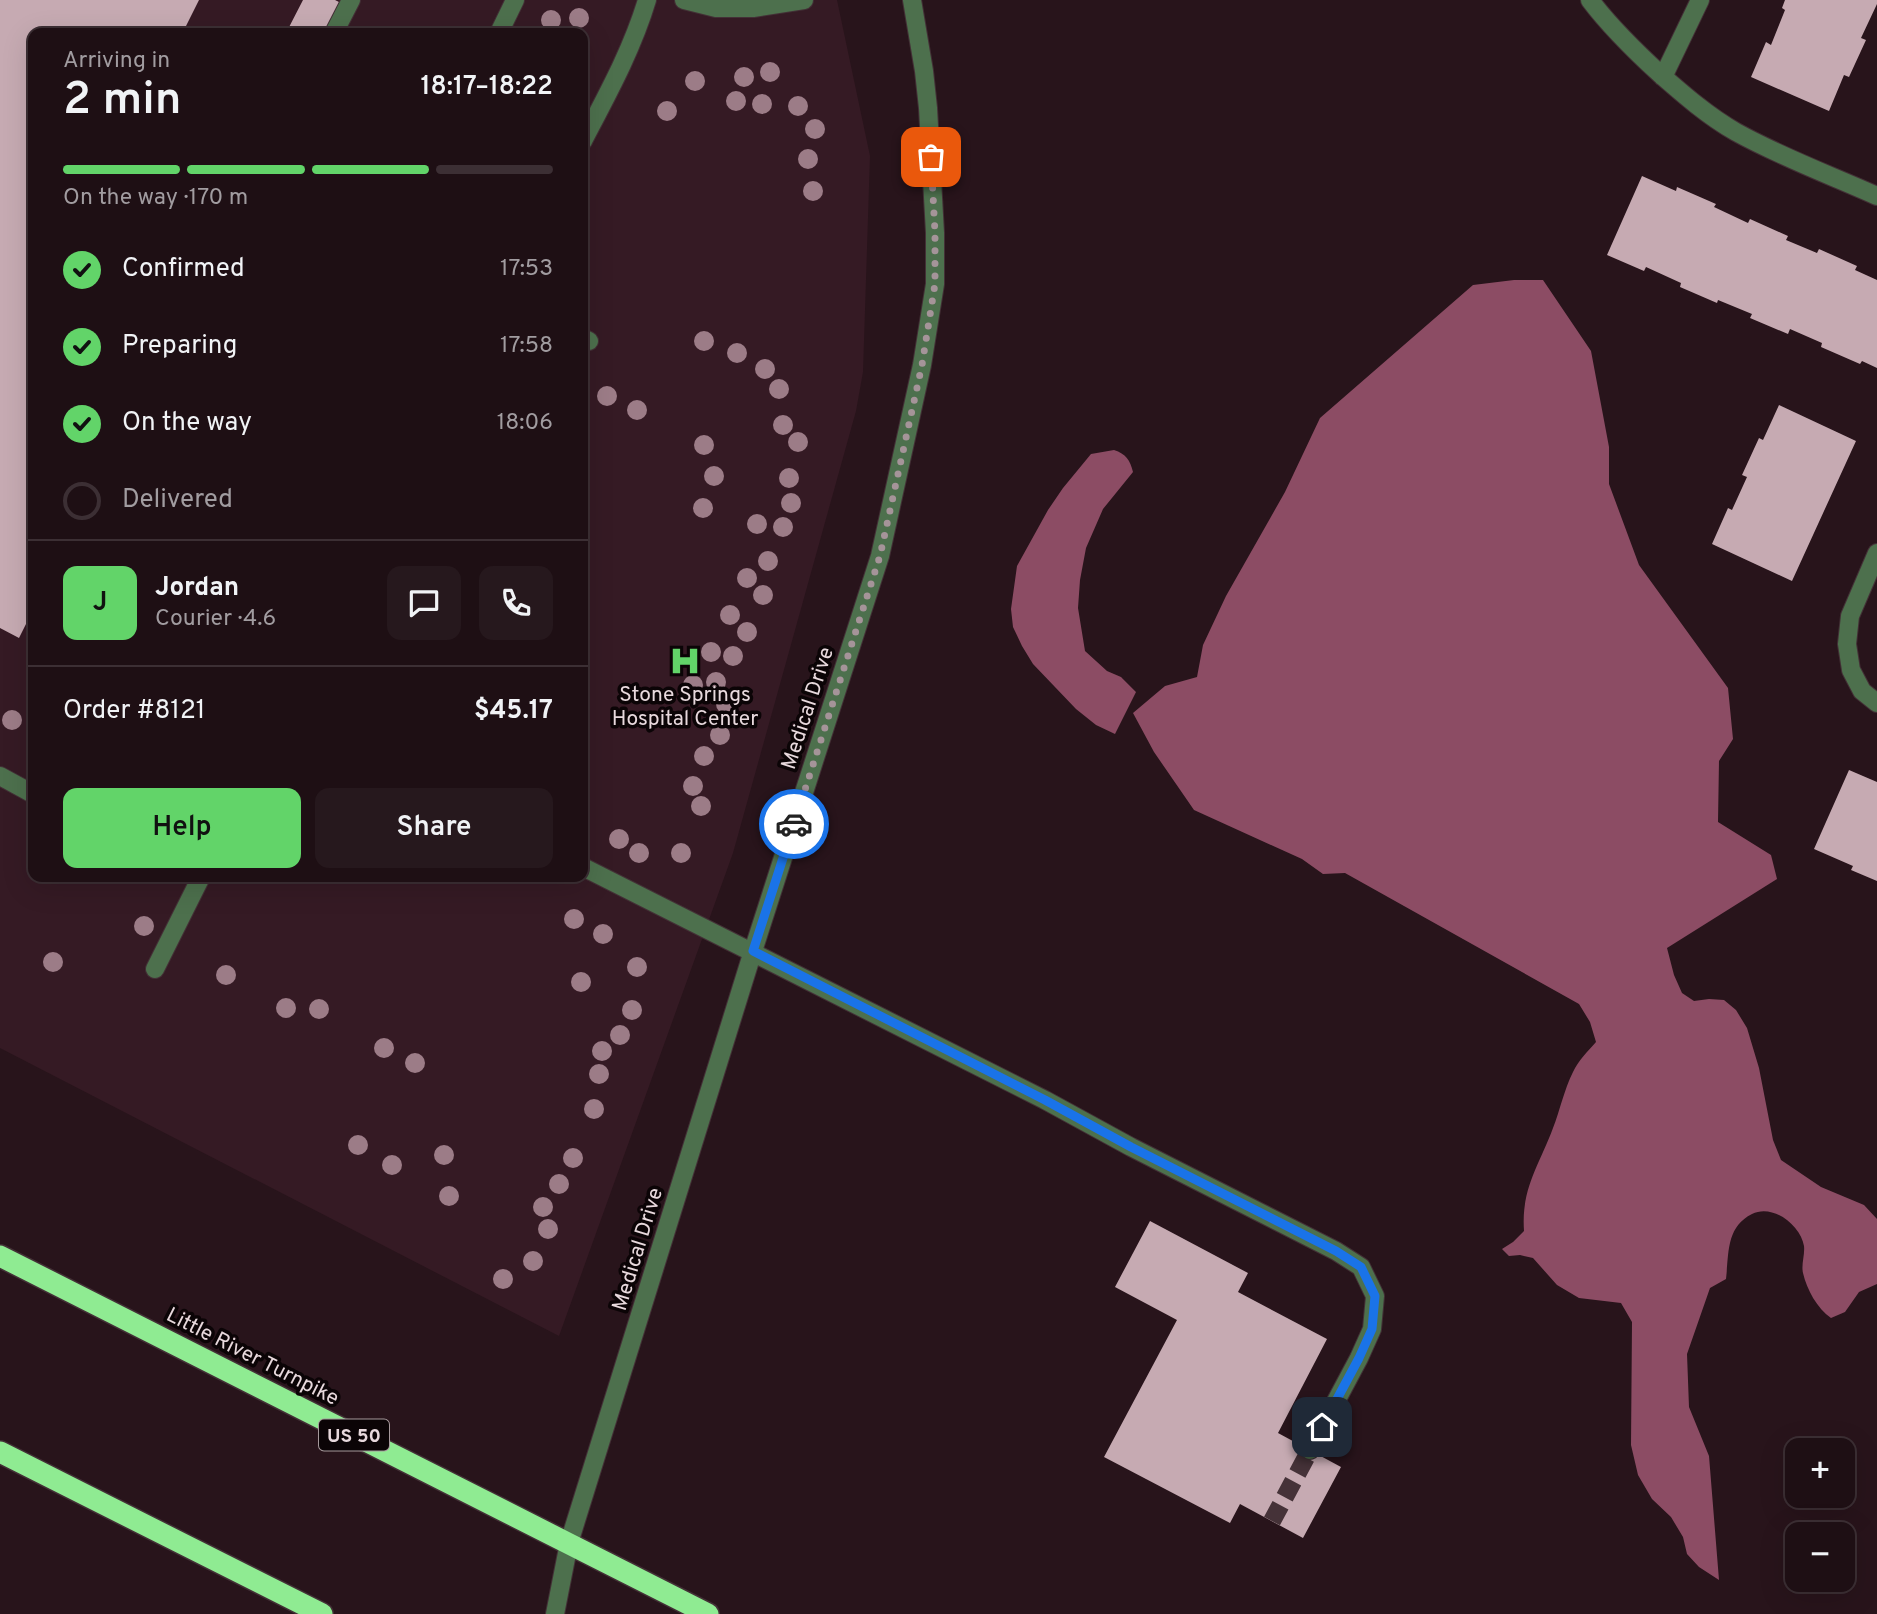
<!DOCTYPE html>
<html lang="en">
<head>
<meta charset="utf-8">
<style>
	body { margin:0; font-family:Overpass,sans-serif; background:#26181d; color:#f1f3f6; height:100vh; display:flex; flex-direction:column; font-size:26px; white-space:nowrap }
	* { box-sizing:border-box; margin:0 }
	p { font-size:23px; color:#a19ca0 }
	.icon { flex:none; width:38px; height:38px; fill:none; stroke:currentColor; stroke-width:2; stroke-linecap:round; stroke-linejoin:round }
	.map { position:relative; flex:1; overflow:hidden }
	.sheet { position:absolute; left:28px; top:28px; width:560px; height:854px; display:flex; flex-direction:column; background:#1e0f14; border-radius:14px; box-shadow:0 7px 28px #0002,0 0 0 2px #3c2f34 }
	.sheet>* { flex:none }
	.buttons { position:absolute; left:1785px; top:1438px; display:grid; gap:14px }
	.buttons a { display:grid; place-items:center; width:70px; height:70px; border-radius:14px; background:#1e0f14; box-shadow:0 7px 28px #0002,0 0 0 2px #3c2f34; font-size:35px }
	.pin { position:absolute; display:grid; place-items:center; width:60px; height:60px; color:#fff; margin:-30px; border-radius:14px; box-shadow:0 4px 10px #0006 }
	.courier { position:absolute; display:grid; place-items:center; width:70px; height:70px; margin:-35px; border:5px solid #1a73e8; border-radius:50%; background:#fff; color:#222; box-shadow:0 2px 9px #0007 }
	.summary em { font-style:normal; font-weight:600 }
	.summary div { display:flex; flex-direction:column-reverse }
	.summary { display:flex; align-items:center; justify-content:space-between; height:119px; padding:0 35px }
	h1 { font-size:46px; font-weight:600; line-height:52px }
	.bar { display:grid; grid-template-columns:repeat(4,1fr); gap:10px 7px; align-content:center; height:84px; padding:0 35px }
	.bar i { height:9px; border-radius:5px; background:#3c2f34 }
	.bar .on { background:#62d469 }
	.bar p { grid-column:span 4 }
	.line { display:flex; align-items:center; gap:18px; padding:0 35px; border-top:2px solid #3c2f34 }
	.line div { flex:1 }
	.round { display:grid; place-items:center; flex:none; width:74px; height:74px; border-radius:14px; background:#26181d }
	ol { padding:0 35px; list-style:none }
	li { display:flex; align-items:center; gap:21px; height:77px }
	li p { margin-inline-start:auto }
	li .icon { padding:7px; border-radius:50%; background:#62d469; color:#111; stroke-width:4 }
	li:last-child { color:#a19ca0 }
	li i { width:38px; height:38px; border:4px solid #3c2f34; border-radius:50% }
	.cta { display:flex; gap:14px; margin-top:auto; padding:14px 35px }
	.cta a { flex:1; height:80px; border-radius:14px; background:#62d469; color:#111; font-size:28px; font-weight:600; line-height:80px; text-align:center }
	.cta a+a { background:#26181d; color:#f1f3f6 }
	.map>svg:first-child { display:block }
</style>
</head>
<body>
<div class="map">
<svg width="1877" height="1614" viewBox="0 0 1877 1614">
	<rect width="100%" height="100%" fill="#28141b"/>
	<path fill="#351a24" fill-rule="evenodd" d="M0,0H837L870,156L863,372L856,411L733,853L559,1336L0,1048ZM33,33H583V877H33Z"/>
	<path fill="#8c4c64" d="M1514,280H1543L1591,351L1609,447V484L1639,565L1728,688L1733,739L1719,761L1718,822L1771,855L1777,879L1667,948L1674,975L1682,993L1694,1001L1709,999L1724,1000L1736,1010L1747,1028L1759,1068L1773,1140L1781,1160L1821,1187L1864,1205L1877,1219V1284L1859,1292L1845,1312L1831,1318C1817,1308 1807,1290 1803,1273C1801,1265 1805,1255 1804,1246C1801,1226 1773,1203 1752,1214C1726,1227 1729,1253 1726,1279L1710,1288L1687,1354L1689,1407L1709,1456L1719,1580L1699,1567L1687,1554L1683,1537L1671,1517L1652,1499L1638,1475L1631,1445L1632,1322L1621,1303L1579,1298L1557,1285L1533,1258L1520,1255L1509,1256L1502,1249L1513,1242L1524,1231C1521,1188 1539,1166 1553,1128C1560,1110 1564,1090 1573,1072C1578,1061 1588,1051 1596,1042L1590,1022L1579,1004L1345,873L1323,874L1302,859L1194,810L1154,752L1133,713L1165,686L1197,677L1203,645L1226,596L1285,492L1320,418L1473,285Z
		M1114,450C1126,454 1130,460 1133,472L1103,509L1086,548L1080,580L1078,608L1085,651L1107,671L1121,677L1136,692L1115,734L1096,725L1076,709L1033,664L1022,646L1013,627L1011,609L1017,566L1048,510L1063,488L1091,454Z"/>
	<path fill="#c6aab2" d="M0,0H199L186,26L201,33H33V610L19,638L0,628Z
		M303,0H335L345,5L330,33H286Z
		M1785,0H1877V4L1861,38L1866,40L1849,77L1844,75L1829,111L1751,77L1766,42L1771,45L1785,10L1782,8Z
		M1642,176L1676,191L1677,187L1716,204L1714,207L1748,223L1750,219L1788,236L1786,240L1817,253L1819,249L1857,266L1855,270L1877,280V368L1862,361L1860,364L1821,347L1822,343L1790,329L1788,334L1750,318L1752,314L1718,300L1717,303L1680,287L1681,283L1646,267L1644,271L1607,255Z
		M1779,405L1856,441L1792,581L1712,544L1728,508L1732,510L1747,477L1742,475L1759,438L1763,440Z
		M1849,770L1877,782V881L1851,870L1853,866L1814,849Z
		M1150,1221L1248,1273L1238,1292L1327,1339L1278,1433L1341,1467L1303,1538L1240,1504L1230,1523L1104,1457L1177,1320L1115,1287Z"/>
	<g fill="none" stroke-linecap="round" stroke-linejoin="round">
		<path stroke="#453238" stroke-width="18" stroke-dasharray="18 9" stroke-linecap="butt" d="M1272,1521L1310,1450"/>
		<defs>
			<path id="minor" d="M684,0L716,8H753L804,0
				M1590,0C1611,28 1635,51 1660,74C1684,95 1708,116 1736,132C1781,157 1830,175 1877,196
				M334,33L351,0
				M499,33L515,0
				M1663,77L1700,0
				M583,141C607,95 632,50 647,0
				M583,338L589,341
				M1877,553L1850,616L1847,644L1851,670L1862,691L1877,703
				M0,776L33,794
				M583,867L1045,1100L1131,1147L1336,1251L1361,1267L1375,1296L1372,1329L1359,1358L1310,1450
				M155,969L201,877
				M555,1614L569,1543L753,951L880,556L922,365L935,284V233L928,108L924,71L912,0"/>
			<path id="highway" d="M0,1256L708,1614
				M0,1452L322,1614"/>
		</defs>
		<use href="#minor" stroke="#433036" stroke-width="20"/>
		<use href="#highway" stroke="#433036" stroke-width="24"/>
		<use href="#minor" stroke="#4d704d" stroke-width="18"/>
		<use href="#highway" stroke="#8feb92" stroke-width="21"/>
	</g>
	<g fill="#9c7c87">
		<circle cx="579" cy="18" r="10"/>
		<circle cx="551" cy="20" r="10"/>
		<circle cx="770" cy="72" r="10"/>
		<circle cx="744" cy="77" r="10"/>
		<circle cx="695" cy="81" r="10"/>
		<circle cx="736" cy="101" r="10"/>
		<circle cx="762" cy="104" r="10"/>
		<circle cx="798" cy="106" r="10"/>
		<circle cx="667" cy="111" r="10"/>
		<circle cx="815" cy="129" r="10"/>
		<circle cx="808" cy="159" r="10"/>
		<circle cx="813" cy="191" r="10"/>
		<circle cx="704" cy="341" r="10"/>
		<circle cx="737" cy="353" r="10"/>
		<circle cx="765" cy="369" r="10"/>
		<circle cx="779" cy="389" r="10"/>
		<circle cx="607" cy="396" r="10"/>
		<circle cx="637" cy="410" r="10"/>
		<circle cx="783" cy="425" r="10"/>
		<circle cx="798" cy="442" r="10"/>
		<circle cx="704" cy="445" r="10"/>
		<circle cx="714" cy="476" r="10"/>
		<circle cx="789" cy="478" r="10"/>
		<circle cx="791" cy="503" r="10"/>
		<circle cx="703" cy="508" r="10"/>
		<circle cx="757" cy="524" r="10"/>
		<circle cx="783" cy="527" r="10"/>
		<circle cx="768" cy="561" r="10"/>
		<circle cx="747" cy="578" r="10"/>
		<circle cx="763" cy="595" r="10"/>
		<circle cx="730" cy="615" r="10"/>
		<circle cx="747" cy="632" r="10"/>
		<circle cx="711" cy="652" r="10"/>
		<circle cx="733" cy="656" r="10"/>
		<circle cx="716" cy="682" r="10"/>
		<circle cx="693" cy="685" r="10"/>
		<circle cx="726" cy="704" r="10"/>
		<circle cx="12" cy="720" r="10"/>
		<circle cx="720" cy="735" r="10"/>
		<circle cx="704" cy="756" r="10"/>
		<circle cx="693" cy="786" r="10"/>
		<circle cx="701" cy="806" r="10"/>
		<circle cx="619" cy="839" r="10"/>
		<circle cx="639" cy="853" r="10"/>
		<circle cx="681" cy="853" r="10"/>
		<circle cx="574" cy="919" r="10"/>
		<circle cx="144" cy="926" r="10"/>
		<circle cx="603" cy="934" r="10"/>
		<circle cx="53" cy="962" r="10"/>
		<circle cx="637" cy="967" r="10"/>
		<circle cx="226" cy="975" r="10"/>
		<circle cx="581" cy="982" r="10"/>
		<circle cx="286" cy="1008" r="10"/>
		<circle cx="319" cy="1009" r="10"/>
		<circle cx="632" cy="1010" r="10"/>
		<circle cx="620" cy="1035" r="10"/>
		<circle cx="384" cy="1048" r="10"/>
		<circle cx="602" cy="1051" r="10"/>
		<circle cx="415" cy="1063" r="10"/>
		<circle cx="599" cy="1074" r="10"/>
		<circle cx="594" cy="1109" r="10"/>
		<circle cx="358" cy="1145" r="10"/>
		<circle cx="444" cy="1155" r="10"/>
		<circle cx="573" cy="1158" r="10"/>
		<circle cx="392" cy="1165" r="10"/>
		<circle cx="559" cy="1184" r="10"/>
		<circle cx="449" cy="1196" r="10"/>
		<circle cx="543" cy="1207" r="10"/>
		<circle cx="548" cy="1229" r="10"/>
		<circle cx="533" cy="1261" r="10"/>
		<circle cx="503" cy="1279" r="10"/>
	</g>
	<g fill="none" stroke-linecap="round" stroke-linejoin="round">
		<path stroke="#a59499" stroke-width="7" stroke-dasharray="0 12.6" d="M794,824L880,556L922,365L935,284V233L931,157"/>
		<path stroke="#1a73e8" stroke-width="9" d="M794,824L753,951L1045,1100L1131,1147L1336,1251L1361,1267L1375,1296L1372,1329L1359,1358L1322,1427"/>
	</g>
	<defs>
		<symbol id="hospital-bare" viewBox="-9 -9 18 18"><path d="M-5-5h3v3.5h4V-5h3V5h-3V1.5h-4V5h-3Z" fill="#62d469" stroke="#0b0406" stroke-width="2.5" paint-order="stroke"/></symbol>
	</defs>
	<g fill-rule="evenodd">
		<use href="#hospital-bare" x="663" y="639" width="44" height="44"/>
	</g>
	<g text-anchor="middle" stroke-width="7" stroke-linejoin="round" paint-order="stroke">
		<rect fill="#0b0406" stroke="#a6999c" stroke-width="2" x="319" y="1419.5" width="70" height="31" rx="5"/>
		<g font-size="19" font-weight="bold" fill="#e8d9dd">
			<text x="354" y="1442">US 50</text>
		</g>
		<g font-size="21" fill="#e8d9dd" stroke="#0b0406">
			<text x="685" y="701">Stone Springs<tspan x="685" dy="24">Hospital Center</tspan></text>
		</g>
		<g font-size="21" fill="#e8d9dd" stroke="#0b0406">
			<text transform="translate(807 708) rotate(-72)" y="7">Medical Drive</text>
			<text transform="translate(637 1249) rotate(-73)" y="7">Medical Drive</text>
			<text transform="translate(253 1356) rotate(27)" y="7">Little River Turnpike</text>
		</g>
	</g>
</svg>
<div class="buttons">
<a>+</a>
<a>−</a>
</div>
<div class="pin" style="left:931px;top:157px;background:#ea580c"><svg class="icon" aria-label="bag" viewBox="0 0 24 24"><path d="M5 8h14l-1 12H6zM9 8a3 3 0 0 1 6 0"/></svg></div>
<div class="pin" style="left:1322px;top:1427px;background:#1f2937"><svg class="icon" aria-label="home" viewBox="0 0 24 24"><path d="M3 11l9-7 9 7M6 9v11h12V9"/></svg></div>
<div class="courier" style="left:794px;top:824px"><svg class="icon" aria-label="car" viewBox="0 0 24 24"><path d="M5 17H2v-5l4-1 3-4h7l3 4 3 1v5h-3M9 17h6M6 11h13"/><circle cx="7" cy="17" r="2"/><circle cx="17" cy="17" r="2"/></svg></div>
<section class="sheet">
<div class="summary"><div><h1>2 min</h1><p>Arriving in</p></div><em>18:17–18:22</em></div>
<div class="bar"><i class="on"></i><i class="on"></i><i class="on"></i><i></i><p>On the way · 170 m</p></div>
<ol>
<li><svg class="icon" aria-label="check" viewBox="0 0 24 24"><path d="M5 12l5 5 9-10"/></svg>Confirmed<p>17:53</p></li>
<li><svg class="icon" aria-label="check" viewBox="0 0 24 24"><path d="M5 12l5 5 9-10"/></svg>Preparing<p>17:58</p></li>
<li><svg class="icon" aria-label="check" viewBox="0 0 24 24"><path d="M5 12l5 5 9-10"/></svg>On the way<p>18:06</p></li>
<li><i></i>Delivered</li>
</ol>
<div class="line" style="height:126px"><b class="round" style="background:#62d469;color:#111">J</b><div><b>Jordan</b><p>Courier · 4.6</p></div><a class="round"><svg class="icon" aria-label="chat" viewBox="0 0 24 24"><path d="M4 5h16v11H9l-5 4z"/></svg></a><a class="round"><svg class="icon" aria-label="phone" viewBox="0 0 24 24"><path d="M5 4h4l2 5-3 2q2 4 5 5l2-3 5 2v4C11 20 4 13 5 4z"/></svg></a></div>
<div class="line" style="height:91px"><div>Order #8121</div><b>$45.17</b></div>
<div class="cta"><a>Help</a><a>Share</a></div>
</section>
</div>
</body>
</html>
